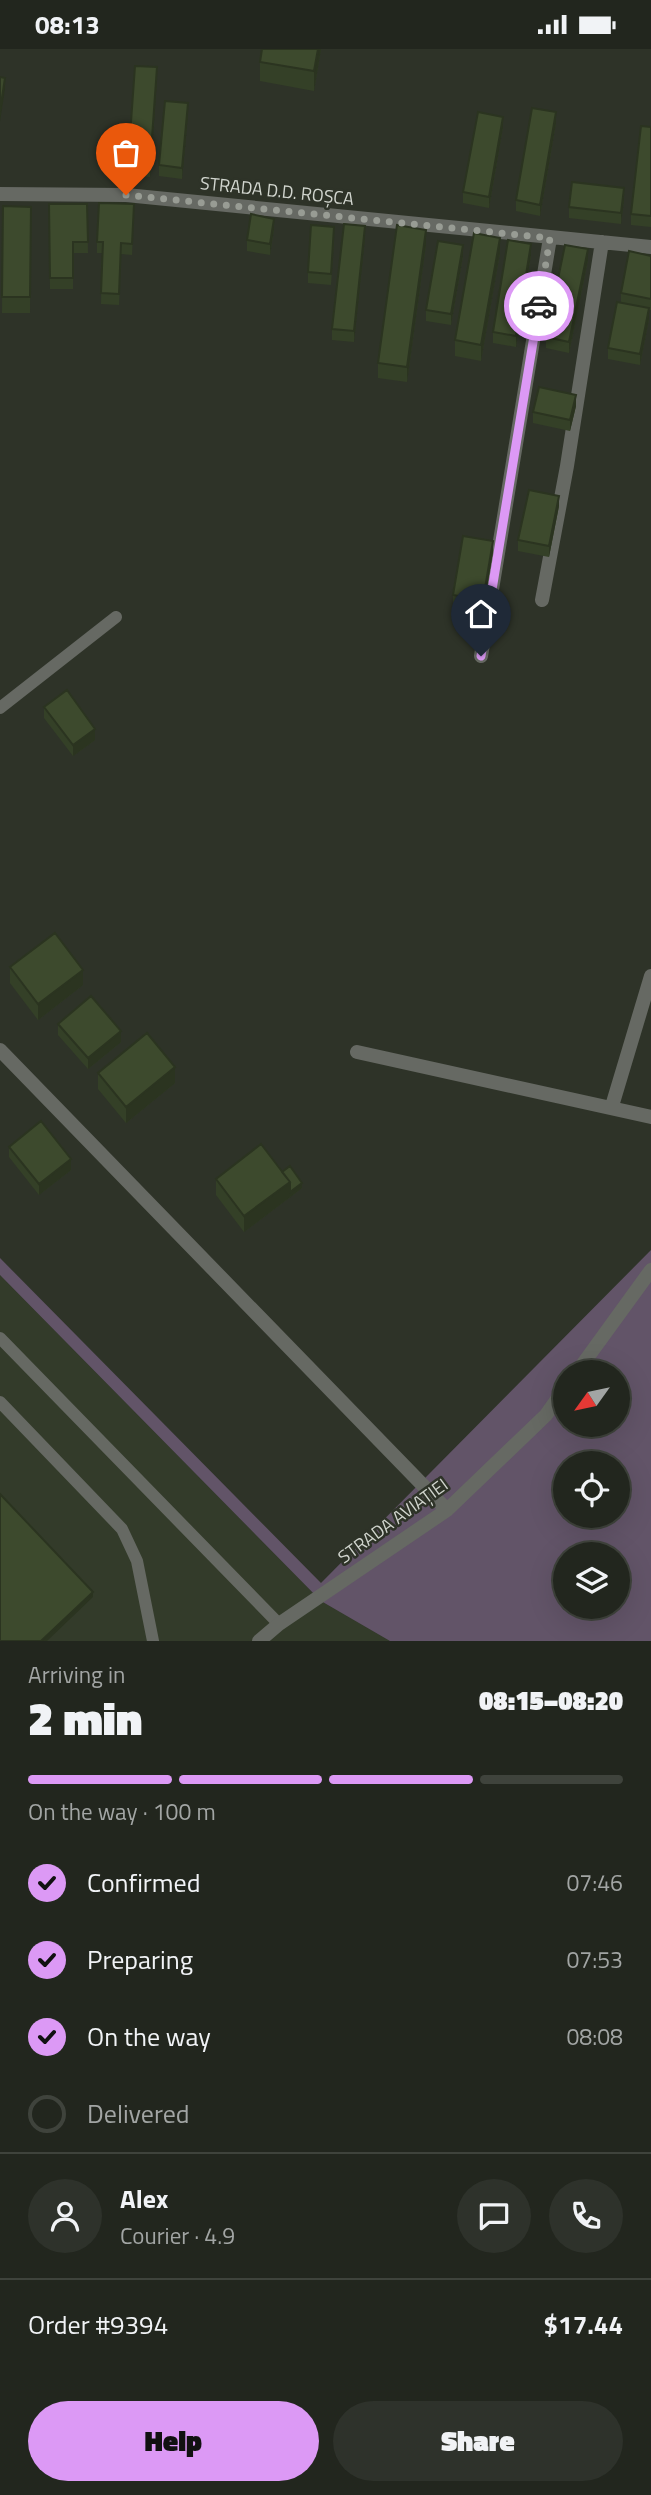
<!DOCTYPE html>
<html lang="en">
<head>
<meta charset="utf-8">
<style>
	body { margin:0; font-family:"Titillium Web",sans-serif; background:#2e322b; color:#f1f3f6; height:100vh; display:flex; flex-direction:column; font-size:26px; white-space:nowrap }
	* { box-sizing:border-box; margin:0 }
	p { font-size:23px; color:#a2a5a4 }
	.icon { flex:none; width:38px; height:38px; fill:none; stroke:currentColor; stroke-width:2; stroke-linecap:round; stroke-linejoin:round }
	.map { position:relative; height:1592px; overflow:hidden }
	.details { display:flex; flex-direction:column; background:#22261e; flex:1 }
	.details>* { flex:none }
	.needle { width:46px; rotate:237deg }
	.tools { position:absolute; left:553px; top:1311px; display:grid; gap:14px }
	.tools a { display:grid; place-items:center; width:77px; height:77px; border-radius:50%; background:#22261e; box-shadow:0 7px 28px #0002,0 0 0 2px #3f433c; font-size:35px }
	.pin { position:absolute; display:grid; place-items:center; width:60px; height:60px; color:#fff; margin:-72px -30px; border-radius:50% 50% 50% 0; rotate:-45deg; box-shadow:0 0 7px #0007 }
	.pin .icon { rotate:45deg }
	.courier { position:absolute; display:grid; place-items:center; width:70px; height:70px; margin:-35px; border:5px solid #dc99f5; border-radius:50%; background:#fff; color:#222; box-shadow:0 2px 9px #0007 }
	.headline em { font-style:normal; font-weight:800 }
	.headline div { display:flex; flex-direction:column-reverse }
	.headline { display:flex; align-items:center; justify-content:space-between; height:119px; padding:0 28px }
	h1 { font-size:46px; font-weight:800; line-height:52px }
	.bar { display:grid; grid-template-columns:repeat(4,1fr); gap:10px 7px; align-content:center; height:84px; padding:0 28px }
	.bar i { height:9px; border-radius:5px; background:#3f433c }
	.bar .selected { background:#dc99f5 }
	.bar p { grid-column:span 4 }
	.line { display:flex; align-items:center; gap:18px; padding:0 28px; border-top:2px solid #3f433c }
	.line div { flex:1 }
	.round { display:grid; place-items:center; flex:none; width:74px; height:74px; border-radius:37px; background:#2e322b }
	ol { padding:0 28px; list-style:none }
	li { display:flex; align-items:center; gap:21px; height:77px }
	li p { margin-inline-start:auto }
	li .icon { padding:7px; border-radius:50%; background:#dc99f5; color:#111; stroke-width:4 }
	li:last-child { color:#a2a5a4 }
	li i { width:38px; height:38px; border:4px solid #3f433c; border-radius:50% }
	.action { display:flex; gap:14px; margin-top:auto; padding:14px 28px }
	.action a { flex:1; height:80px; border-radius:42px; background:#dc99f5; color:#111; font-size:28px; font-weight:800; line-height:80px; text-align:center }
	.action a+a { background:#2e322b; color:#f1f3f6 }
	.status { display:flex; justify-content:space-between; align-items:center; height:49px; padding:0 35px; background:#22261e; direction:ltr }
	.status svg { height:19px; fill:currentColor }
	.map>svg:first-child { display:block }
</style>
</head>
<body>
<div class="status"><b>08:13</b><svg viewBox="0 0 49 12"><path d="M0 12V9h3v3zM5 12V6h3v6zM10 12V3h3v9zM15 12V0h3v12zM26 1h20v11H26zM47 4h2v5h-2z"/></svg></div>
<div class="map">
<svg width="651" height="1592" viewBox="0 0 651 1592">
	<rect width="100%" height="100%" fill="#2e3328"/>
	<path fill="#333b2a" d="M0,1226L321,1552L390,1592H0Z"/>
	<path fill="#625468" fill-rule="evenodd" d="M651,1201V1592H390L321,1552L0,1226V1209L321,1534ZM565,1323H618V1376H565ZM565,1414H618V1466H565ZM565,1505H618V1558H565Z"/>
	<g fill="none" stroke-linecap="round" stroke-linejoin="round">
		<path stroke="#666963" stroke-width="12" d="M0,659L116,568
			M0,1289L279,1575
			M0,1353L122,1480L137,1512L153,1592"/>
		<path stroke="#666963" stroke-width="14" d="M0,145L126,146L651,198
			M542,551L567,417L602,193
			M481,607L550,189
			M0,1001L447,1461
			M357,1003L651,1068
			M612,1057L651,927
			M577,1323L651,1221
			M259,1592L279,1575L447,1461L546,1366L565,1339"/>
	</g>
	<path fill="#344027" d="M321,0L314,42L260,32V13Z
		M157,29L150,128L128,126V115Z
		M188,65L182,130L159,127V116Z
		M556,74L540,167L516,162V151Z
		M503,78L489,159L463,154V143Z
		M651,78V178L631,176V165Z
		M624,150L621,175L569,169V158Z
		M49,155H87L88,204H73V240H50Z
		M134,155L132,206L121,205L119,256L101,255L102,204H97V193Z
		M3,157L31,158L30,264H2Z
		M274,180L270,206L247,202V191Z
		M365,188L354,293L332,291V280Z
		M334,189L331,236L308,234V223Z
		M426,196L407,333L378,329V314Z
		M500,204L481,312L455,307V291Z
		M531,206L516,298L493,294V283Z
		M463,207L451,276L426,272V261Z
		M651,207V261H649V270L640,316L608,310V299L621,254V244Z
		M588,211L569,304L546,299V288Z
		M576,357L570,382L533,374V363Z
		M559,457L549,508L518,502V491Z
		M493,503L483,562L453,557V546Z
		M44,658L95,691L73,707L44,669Z
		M10,918L83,936L38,971L10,934Z
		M58,975L121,993L88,1020L58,986Z
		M98,1024L175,1034L126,1074L98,1040Z
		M9,1098L71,1121L39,1146L9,1108Z
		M282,1123L302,1139L244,1183L216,1146V1130Z"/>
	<path fill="#2b3420" d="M318,0H321L314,42V22Z
		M157,18V29L150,128V117Z
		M5,29V40L0,73V62Z
		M188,54V65L182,130V119Z
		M556,63V74L540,167V156Z
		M503,68V78L489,159V148Z
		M624,139V150L621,175V164Z
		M274,170V180L270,206V195Z
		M365,177V188L354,293V282Z
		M426,181V196L407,333V318Z
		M500,189V204L481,312V296Z
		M531,195V206L516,298V287Z
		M463,196V207L451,276V265Z
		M588,200V211L569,304V293Z
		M649,259V270L640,316V305Z
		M576,346V357L570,382V371Z
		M559,447V457L549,508V497Z
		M493,492V503L483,562V551Z
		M95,680V691L73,707V696Z
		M83,921V936L38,971V955Z
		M121,982V993L88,1020V1009Z
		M175,1018V1034L126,1074V1058Z
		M71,1110V1121L39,1146V1135Z
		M290,1133L302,1134V1139L244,1183V1167Z
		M93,1543V1548L47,1592H41Z"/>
	<path fill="#3d4a2d" stroke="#2b3420" stroke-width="2" d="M262,0H318L314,22L260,13Z
		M135,17L157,18L150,117L128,115Z
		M0,28L5,29L0,62Z
		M165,52L188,54L182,119L159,116Z
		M532,59L556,63L540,156L516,151Z
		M478,63L503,68L489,148L463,143Z
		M641,77L651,78V167L631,165Z
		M572,133L624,139L621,164L569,158Z
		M99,154L134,155L132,195L121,194L119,245L101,244L103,193H97Z
		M49,155H87L88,193H73V229H50Z
		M3,157L31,158L30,248H2Z
		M251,165L274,170L270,195L247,191Z
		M344,175L365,177L354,282L332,280Z
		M311,176L334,178L331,225L308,223Z
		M397,176L426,181L407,318L378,314Z
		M474,184L500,189L481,296L455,291Z
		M508,191L531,195L516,287L493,283Z
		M438,192L463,196L451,265L426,261Z
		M565,196L588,200L569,293L546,288Z
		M629,202L651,207V250L621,244Z
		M617,253L649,259L640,305L608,299Z
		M539,338L576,346L570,371L533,363Z
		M529,441L559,447L549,497L518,491Z
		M463,487L493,492L483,551L453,546Z
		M67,641L95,680L73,696L44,658Z
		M55,884L83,921L38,955L10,918Z
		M91,947L121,982L88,1009L58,975Z
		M147,984L175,1018L126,1058L98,1024Z
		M41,1072L71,1110L39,1135L9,1098Z
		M261,1095L290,1133L244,1167L216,1130Z
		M290,1117L302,1134L290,1143V1133L282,1123Z
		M0,1445L93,1543L41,1592H0Z"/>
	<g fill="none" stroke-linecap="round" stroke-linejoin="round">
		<path stroke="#989c94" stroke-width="7" stroke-dasharray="0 12.6" d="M126,146L550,189L539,257"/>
		<path stroke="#dc99f5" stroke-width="9" d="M481,607L539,257"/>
	</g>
	<g text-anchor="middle" stroke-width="5" stroke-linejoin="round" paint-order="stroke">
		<g font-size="18" fill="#d1d5ce" stroke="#2e3328">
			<text transform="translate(277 142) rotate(6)" y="6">STRADA D.D. ROȘCA</text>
			<text transform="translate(393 1472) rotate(-36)" y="6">STRADA AVIAȚIEI</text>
		</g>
	</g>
</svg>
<div class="tools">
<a><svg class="needle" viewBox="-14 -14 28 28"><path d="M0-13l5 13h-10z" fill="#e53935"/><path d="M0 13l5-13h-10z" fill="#a2a5a4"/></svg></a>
<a><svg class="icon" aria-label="locate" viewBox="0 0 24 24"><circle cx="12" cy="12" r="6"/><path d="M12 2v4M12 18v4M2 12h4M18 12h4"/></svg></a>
<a><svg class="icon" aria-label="layers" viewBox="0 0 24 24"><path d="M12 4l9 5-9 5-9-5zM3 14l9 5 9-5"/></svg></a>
</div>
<div class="pin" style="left:126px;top:146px;background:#ea580c"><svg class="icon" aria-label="bag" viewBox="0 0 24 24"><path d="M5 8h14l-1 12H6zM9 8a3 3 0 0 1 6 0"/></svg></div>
<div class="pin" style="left:481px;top:607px;background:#1f2937"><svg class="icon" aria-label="home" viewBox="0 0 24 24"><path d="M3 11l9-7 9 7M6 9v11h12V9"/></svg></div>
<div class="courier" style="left:539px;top:257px"><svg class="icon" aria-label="car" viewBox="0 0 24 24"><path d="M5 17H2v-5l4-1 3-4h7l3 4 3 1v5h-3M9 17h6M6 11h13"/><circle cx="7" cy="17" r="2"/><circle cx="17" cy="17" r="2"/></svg></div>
</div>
<section class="details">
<div class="headline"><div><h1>2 min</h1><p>Arriving in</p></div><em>08:15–08:20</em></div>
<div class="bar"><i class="selected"></i><i class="selected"></i><i class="selected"></i><i></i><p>On the way · 100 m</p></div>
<ol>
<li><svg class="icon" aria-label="check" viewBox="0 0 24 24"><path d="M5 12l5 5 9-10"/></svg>Confirmed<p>07:46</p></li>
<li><svg class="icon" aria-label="check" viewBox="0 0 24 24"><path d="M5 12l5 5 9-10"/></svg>Preparing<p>07:53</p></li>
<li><svg class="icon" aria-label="check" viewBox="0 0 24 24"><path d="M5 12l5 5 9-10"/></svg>On the way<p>08:08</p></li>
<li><i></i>Delivered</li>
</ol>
<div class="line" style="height:126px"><a class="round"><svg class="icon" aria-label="person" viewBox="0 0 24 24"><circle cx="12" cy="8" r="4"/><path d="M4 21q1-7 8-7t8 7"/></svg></a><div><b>Alex</b><p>Courier · 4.9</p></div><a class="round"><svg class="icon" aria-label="chat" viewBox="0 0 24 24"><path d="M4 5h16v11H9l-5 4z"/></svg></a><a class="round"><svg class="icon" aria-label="phone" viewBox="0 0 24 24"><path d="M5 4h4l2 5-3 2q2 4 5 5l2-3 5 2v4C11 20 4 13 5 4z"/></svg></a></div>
<div class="line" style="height:91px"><div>Order #9394</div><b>$17.44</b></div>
<div class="action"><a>Help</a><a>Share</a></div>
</section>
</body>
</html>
